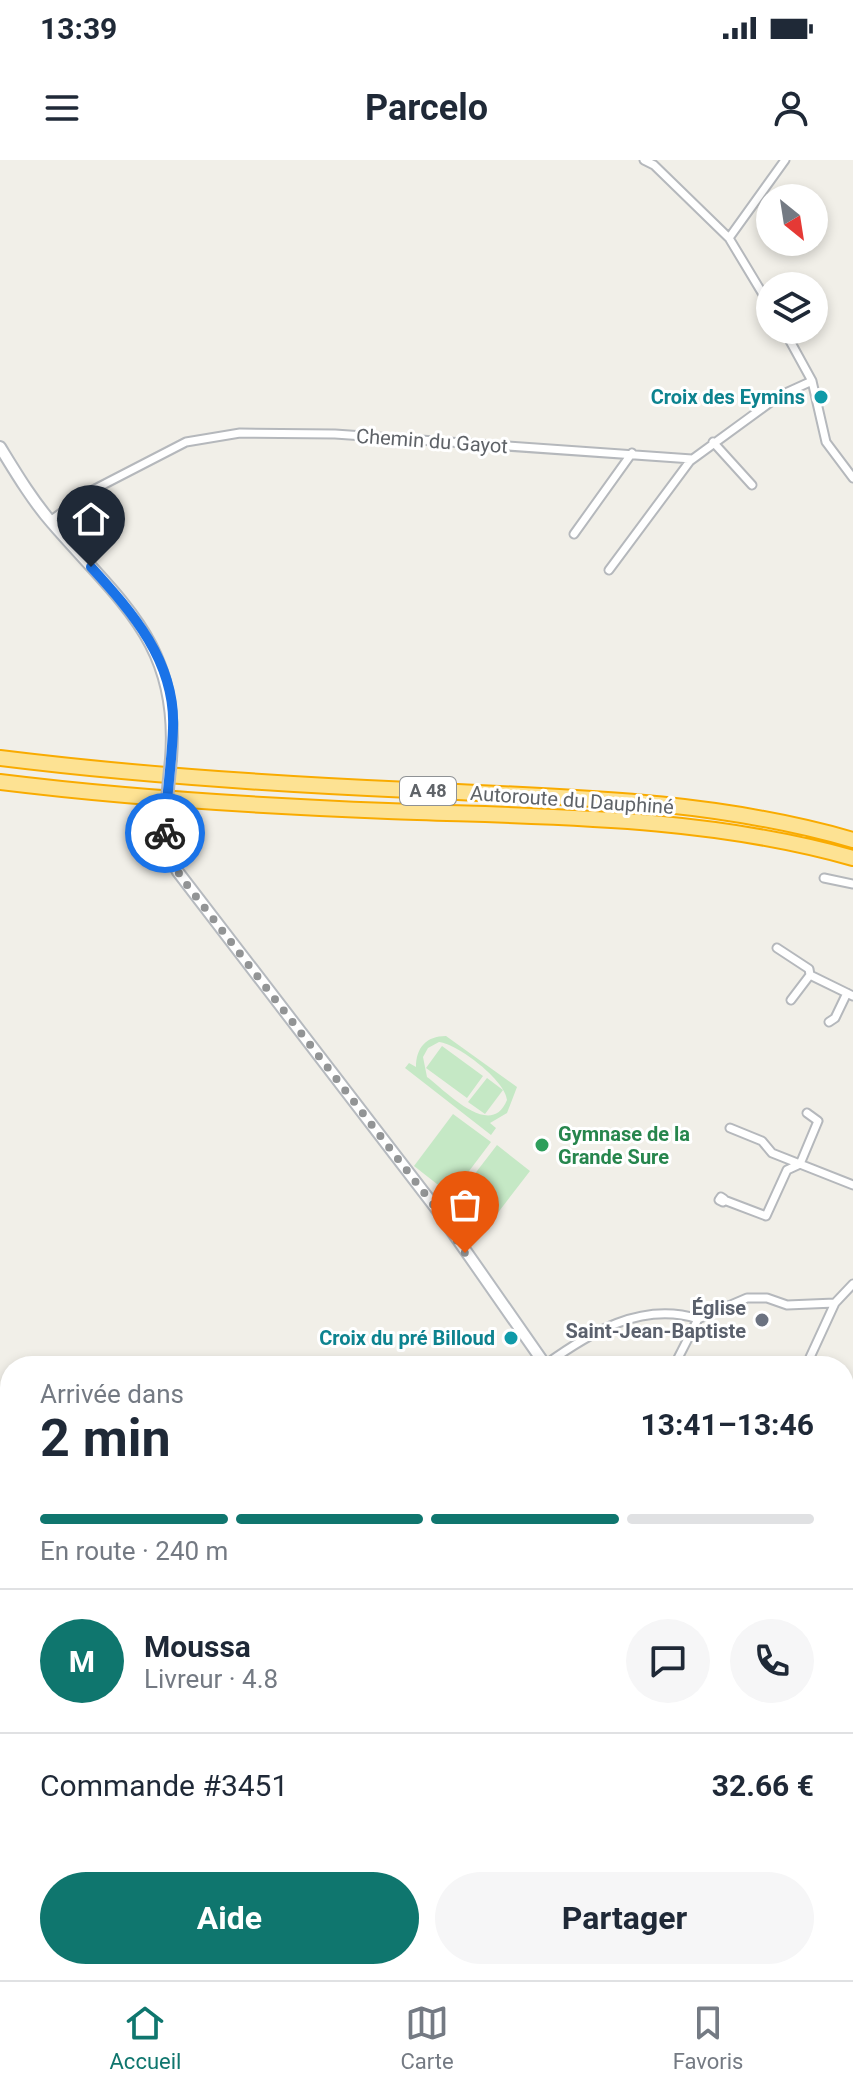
<!DOCTYPE html>
<html lang="fr">
<head>
<meta charset="utf-8">
<style>
	body { margin:0; font-family:Roboto,sans-serif; background:#f6f6f7; color:#1f2937; height:100vh; display:flex; flex-direction:column; font-size:30px; white-space:nowrap }
	* { box-sizing:border-box; margin:0 }
	p { font-size:26px; color:#747a83 }
	.icon { flex:none; width:44px; height:44px; fill:none; stroke:currentColor; stroke-width:2; stroke-linecap:round; stroke-linejoin:round }
	.map { position:relative; flex:1; overflow:hidden }
	.side { position:absolute; left:0px; top:1196px; width:854px; height:624px; display:flex; flex-direction:column; background:#fff; border-radius:32px 32px 0 0; box-shadow:0 4px 12px #0003 }
	.side>* { flex:none }
	.needle { width:52px; rotate:150deg }
	.tools { position:absolute; left:756px; top:24px; display:grid; gap:16px }
	.tools a { display:grid; place-items:center; width:72px; height:72px; border-radius:50%; background:#fff; box-shadow:0 4px 12px #0003; font-size:40px }
	.pin { position:absolute; display:grid; place-items:center; width:68px; height:68px; color:#fff; margin:-82px -34px; border-radius:50% 50% 50% 0; rotate:-45deg; box-shadow:0 0 8px #0007 }
	.pin .icon { rotate:45deg }
	.courier { position:absolute; display:grid; place-items:center; width:80px; height:80px; margin:-40px; border:6px solid #1a73e8; border-radius:50%; background:#fff; color:#222; box-shadow:0 2px 10px #0007 }
	.head em { font-style:normal; font-weight:700 }
	.head div { display:flex; flex-direction:column-reverse }
	.head { display:flex; align-items:center; justify-content:space-between; height:136px; padding:0 40px }
	h1 { font-size:52px; font-weight:700; line-height:60px }
	.bar { display:grid; grid-template-columns:repeat(4,1fr); gap:12px 8px; align-content:center; height:96px; padding:0 40px }
	.bar i { height:10px; border-radius:6px; background:#e0e1e3 }
	.bar .active { background:#0f766e }
	.bar p { grid-column:span 4 }
	.line { display:flex; align-items:center; gap:20px; padding:0 40px; border-top:2px solid #e0e1e3 }
	.line div { flex:1 }
	.round { display:grid; place-items:center; flex:none; width:84px; height:84px; border-radius:42px; background:#f6f6f7 }
	.primary-button { display:flex; gap:16px; margin-top:auto; padding:16px 40px }
	.primary-button a { flex:1; height:92px; border-radius:48px; background:#0f766e; color:#fff; font-size:32px; font-weight:700; line-height:92px; text-align:center }
	.primary-button a+a { background:#f6f6f7; color:#1f2937 }
	.status { display:flex; justify-content:space-between; align-items:center; height:56px; padding:0 40px; background:#fff; direction:ltr }
	.status svg { height:22px; fill:currentColor }
	header { display:flex; justify-content:space-between; align-items:center; height:104px; padding:0 40px; background:#fff; font-size:36px; font-weight:700 }
	.dock { display:flex; justify-content:space-around; align-items:center; height:112px; border-top:2px solid #e0e1e3; background:#fff; font-size:22px; color:#747a83 }
	.dock a { display:grid; justify-items:center; gap:4px }
	.dock .active { color:#0f766e }
	.map>svg:first-child { display:block }
</style>
</head>
<body>
<div class="status"><b>13:39</b><svg viewBox="0 0 49 12"><path d="M0 12V9h3v3zM5 12V6h3v6zM10 12V3h3v9zM15 12V0h3v12zM26 1h20v11H26zM47 4h2v5h-2z"/></svg></div>
<header><svg class="icon" aria-label="menu" viewBox="0 0 24 24"><path d="M4 6h16M4 12h16M4 18h16"/></svg>Parcelo<svg class="icon" aria-label="person" viewBox="0 0 24 24"><circle cx="12" cy="8" r="4"/><path d="M4 21q1-7 8-7t8 7"/></svg></header>
<div class="map">
<svg width="853" height="1820" viewBox="0 0 853 1820">
	<rect width="100%" height="100%" fill="#f1efe8"/>
	<path fill="#c5e8c5" fill-rule="evenodd" d="M446,876L517,927L507,953L490,963L496,968L491,975L405,908L409,903L416,907C416,888 426,876 446,876ZM439,882C458,884 506,921 507,940C491,980 446,931 427,917L423,897L428,888Z
		M442,886L483,916L467,938L426,908Z
		M487,918L503,930L485,954L468,942Z
		M453,954L491,982L451,1035L414,1006Z
		M497,985L530,1011L490,1063L457,1037Z"/>
	<g fill="none" stroke-linecap="round" stroke-linejoin="round">
		<defs>
			<path id="street" d="M644,0L654,5L729,78L770,146
				M729,78L785,0
				M784,170L812,221L826,282L853,318
				M713,282L752,325
				M50,361L93,330L186,282L240,273L335,274L692,299
				M574,374L632,293
				M609,410L690,301L779,236L812,221
				M824,718L853,724
				M777,788L809,809L810,815
				M791,840L810,815L853,836
				M829,862L835,858L847,833
				M730,968L762,981L772,993L853,1025
				M721,1037L724,1039L723,1042L719,1040Z
				M724,1040L766,1056L787,1010L800,1004L818,961L807,953
				M698,1159L747,1138H767L787,1145L835,1143
				M545,1205C589,1173 642,1141 698,1159
				M674,1206L698,1159
				M806,1206L835,1143L853,1124
				M844,1356L853,1359
				M844,1428L853,1417
				M0,1779L10,1793
				M844,1800L853,1790
				M17,1810L23,1820
				M253,1810L261,1820
				M322,1810L330,1820
				M465,1810L468,1820
				M803,1810L815,1819
				M0,1812L10,1805
				M175,1820L187,1810
				M828,1820L836,1810"/>
			<path id="secondary" d="M0,287C16,313 32,340 52,363C121,443 180,483 171,599
				M165,659L167,691L178,712L435,1047L546,1206
				M844,1652L853,1637
				M815,1820L817,1810"/>
			<path id="highway" d="M0,598C136,615 273,624 410,630C559,637 709,638 853,680
				M0,622C129,638 258,646 388,651C544,657 701,655 853,698"/>
		</defs>
		<use href="#street" stroke="#b5b8bc" stroke-width="11"/>
		<use href="#secondary" stroke="#b6babf" stroke-width="14"/>
		<use href="#highway" stroke="#f9ab00" stroke-width="18"/>
		<use href="#street" stroke="#fff" stroke-width="7"/>
		<use href="#secondary" stroke="#fff" stroke-width="10"/>
		<use href="#highway" stroke="#fde293" stroke-width="14"/>
		<defs>
			<path id="secondary-bridge" d="M165,659L171,599"/>
		</defs>
		<use href="#secondary-bridge" stroke="#b6babf" stroke-width="14" stroke-linecap="butt"/>
		<use href="#secondary-bridge" stroke="#fff" stroke-width="10"/>
	</g>
	<g fill="none" stroke-linecap="round" stroke-linejoin="round">
		<path stroke="#929495" stroke-width="8" stroke-dasharray="0 14.4" d="M165,673L171,701L184,721L435,1047L465,1093"/>
		<path stroke="#1a73e8" stroke-width="10" d="M91,407C132,452 176,502 173,568C172,603 166,638 165,673"/>
	</g>
	<g fill="#0f9aa8" stroke="#fff" stroke-width="3">
		<circle cx="821" cy="237" r="8"/>
		<circle cx="511" cy="1178" r="8"/>
	</g>
	<circle fill="#2e9e5b" stroke="#fff" stroke-width="3" cx="542" cy="985" r="8"/>
	<circle fill="#6b7280" stroke="#fff" stroke-width="3" cx="762" cy="1160" r="8"/>
	<g text-anchor="middle" stroke-width="6" stroke-linejoin="round" paint-order="stroke">
		<rect fill="#fff" stroke="#8f9295" stroke-width="2" x="400" y="617" width="56" height="28" rx="6"/>
		<g font-size="18" font-weight="bold" fill="#5f6368">
			<text x="428" y="637">A 48</text>
		</g>
		<g font-size="20" font-weight="bold" fill="#0d838f" stroke="#fff" text-anchor="end">
			<text x="805" y="244">Croix des Eymins</text>
			<text x="495" y="1185">Croix du pré Billoud</text>
		</g>
		<g font-size="20" fill="#5f6368" stroke="#fff">
			<text transform="translate(432 281) rotate(4)" y="7">Chemin du Gayot</text>
			<text transform="translate(572 640) rotate(4)" y="7">Autoroute du Dauphiné</text>
		</g>
		<g font-size="20" font-weight="bold" fill="#27864d" stroke="#fff" text-anchor="start">
			<text x="558" y="981">Gymnase de la<tspan x="558" dy="23">Grande Sure</tspan></text>
		</g>
		<g font-size="20" font-weight="bold" fill="#5b616d" stroke="#fff" text-anchor="end">
			<text x="746" y="1155">Église<tspan x="746" dy="23">Saint-Jean-Baptiste</tspan></text>
		</g>
	</g>
</svg>
<div class="tools">
<a><svg class="needle" viewBox="-14 -14 28 28"><path d="M0-13l5 13h-10z" fill="#e53935"/><path d="M0 13l5-13h-10z" fill="#747a83"/></svg></a>
<a><svg class="icon" aria-label="layers" viewBox="0 0 24 24"><path d="M12 4l9 5-9 5-9-5zM3 14l9 5 9-5"/></svg></a>
</div>
<div class="pin" style="left:465px;top:1093px;background:#ea580c"><svg class="icon" aria-label="bag" viewBox="0 0 24 24"><path d="M5 8h14l-1 12H6zM9 8a3 3 0 0 1 6 0"/></svg></div>
<div class="pin" style="left:91px;top:407px;background:#1f2937"><svg class="icon" aria-label="home" viewBox="0 0 24 24"><path d="M3 11l9-7 9 7M6 9v11h12V9"/></svg></div>
<div class="courier" style="left:165px;top:673px"><svg class="icon" aria-label="bike" viewBox="0 0 24 24"><circle cx="6" cy="16" r="4"/><circle cx="18" cy="16" r="4"/><path d="M6 16l4-8h5l3 8M10 8l3 8H6M13 5h3"/></svg></div>
<section class="side">
<div class="head"><div><h1>2 min</h1><p>Arrivée dans</p></div><em>13:41–13:46</em></div>
<div class="bar"><i class="active"></i><i class="active"></i><i class="active"></i><i></i><p>En route · 240 m</p></div>
<div class="line" style="height:144px"><b class="round" style="background:#0f766e;color:#fff">M</b><div><b>Moussa</b><p>Livreur · 4.8</p></div><a class="round"><svg class="icon" aria-label="chat" viewBox="0 0 24 24"><path d="M4 5h16v11H9l-5 4z"/></svg></a><a class="round"><svg class="icon" aria-label="phone" viewBox="0 0 24 24"><path d="M5 4h4l2 5-3 2q2 4 5 5l2-3 5 2v4C11 20 4 13 5 4z"/></svg></a></div>
<div class="line" style="height:104px"><div>Commande #3451</div><b>32.66 €</b></div>
<div class="primary-button"><a>Aide</a><a>Partager</a></div>
</section>
</div>
<nav class="dock">
<a class="active"><svg class="icon" aria-label="home" viewBox="0 0 24 24"><path d="M3 11l9-7 9 7M6 9v11h12V9"/></svg>Accueil</a>
<a><svg class="icon" aria-label="map" viewBox="0 0 24 24"><path d="M3 6l6-2 6 2 6-2v14l-6 2-6-2-6 2zM9 4v14M15 6v14"/></svg>Carte</a>
<a><svg class="icon" aria-label="saved" viewBox="0 0 24 24"><path d="M7 4h10v16l-5-4-5 4z"/></svg>Favoris</a>
</nav>
</body>
</html>
